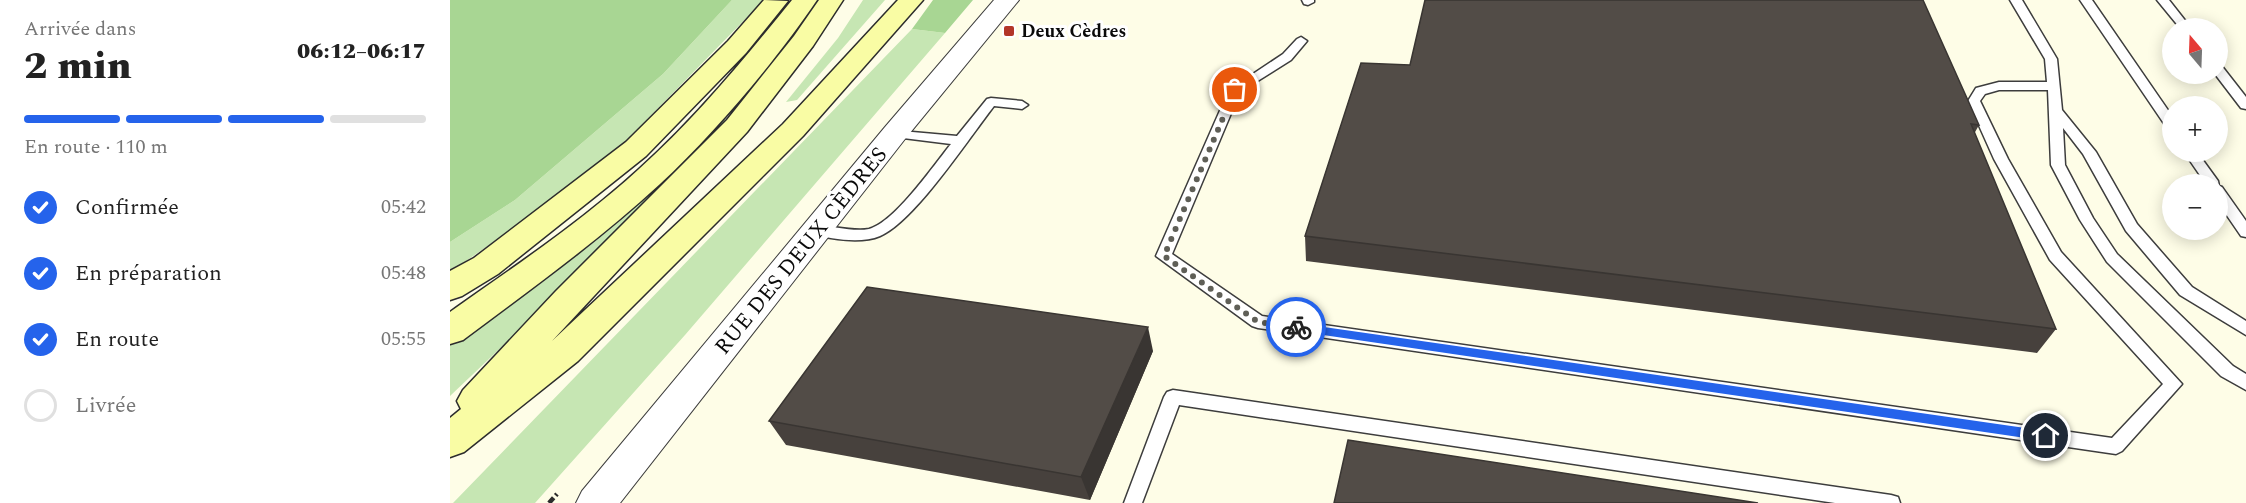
<!DOCTYPE html>
<html lang="fr">
<head>
<meta charset="utf-8">
<style>
	body { margin:0; font-family:Spectral,serif; background:#f2f2f2; color:#222; height:100vh; display:flex; flex-direction:column; font-size:22px; white-space:nowrap }
	* { box-sizing:border-box; margin:0 }
	p { font-size:20px; color:#767676 }
	.icon { flex:none; width:33px; height:33px; fill:none; stroke:currentColor; stroke-width:2; stroke-linecap:round; stroke-linejoin:round }
	.map { position:relative; flex:1; overflow:hidden }
	.sheet { display:flex; flex-direction:column; background:#fff; width:450px }
	.sheet>* { flex:none }
	.needle { width:39px; rotate:341deg }
	.buttons { position:absolute; left:1712px; top:18px; display:grid; gap:12px }
	.buttons a { display:grid; place-items:center; width:66px; height:66px; border-radius:50%; background:#fff; box-shadow:0 3px 15px #0003; font-size:30px }
	.pin { position:absolute; display:grid; place-items:center; width:51px; height:51px; color:#fff; margin:-26px; border:3px solid #fff; border-radius:50%; box-shadow:0 2px 6px #0007 }
	.courier { position:absolute; display:grid; place-items:center; width:60px; height:60px; margin:-30px; border:4px solid #2563eb; border-radius:50%; background:#fff; color:#222; box-shadow:0 2px 8px #0007 }
	.overview em { font-style:normal; font-weight:800 }
	.overview div { display:flex; flex-direction:column-reverse }
	.overview { display:flex; align-items:center; justify-content:space-between; height:102px; padding:0 24px }
	h1 { font-size:39px; font-weight:800; line-height:45px }
	.bar { display:grid; grid-template-columns:repeat(4,1fr); gap:9px 6px; align-content:center; height:72px; padding:0 24px }
	.bar i { height:8px; border-radius:4px; background:#e0e0e0 }
	.bar .on { background:#2563eb }
	.bar p { grid-column:span 4 }
	ol { padding:0 24px; list-style:none }
	li { display:flex; align-items:center; gap:18px; height:66px }
	li p { margin-inline-start:auto }
	li .icon { padding:6px; border-radius:50%; background:#2563eb; color:#fff; stroke-width:4 }
	li:last-child { color:#767676 }
	li i { width:33px; height:33px; border:3px solid #e0e0e0; border-radius:50% }
	main { display:flex; flex:1; min-height:0 }
	.map>svg:first-child { display:block }
</style>
</head>
<body>
<main>
<section class="sheet">
<div class="overview"><div><h1>2 min</h1><p>Arrivée dans</p></div><em>06:12–06:17</em></div>
<div class="bar"><i class="on"></i><i class="on"></i><i class="on"></i><i></i><p>En route · 110 m</p></div>
<ol>
<li><svg class="icon" aria-label="check" viewBox="0 0 24 24"><path d="M5 12l5 5 9-10"/></svg>Confirmée<p>05:42</p></li>
<li><svg class="icon" aria-label="check" viewBox="0 0 24 24"><path d="M5 12l5 5 9-10"/></svg>En préparation<p>05:48</p></li>
<li><svg class="icon" aria-label="check" viewBox="0 0 24 24"><path d="M5 12l5 5 9-10"/></svg>En route<p>05:55</p></li>
<li><i></i>Livrée</li>
</ol>
</section>
<div class="map">
<svg width="1796" height="503" viewBox="0 0 1796 503">
	<rect width="100%" height="100%" fill="#fefde7"/>
	<path fill="#c6e6b3" d="M282,0H314L172,145L68,225L0,272V242L65,200L213,74Z
		M413,0H435L347,100L336,102L388,38Z
		M462,29L495,33L235,335L85,503H3Z
		M274,112L276,121L165,239L0,396V338Z"/>
	<path fill="#a8d693" d="M0,0H282L213,74L65,200L0,242Z
		M483,0H523L495,33L462,29Z"/>
	<g fill="none" stroke-linecap="round" stroke-linejoin="round">
		<defs>
			<path id="lane" d="M852,0H864V2L858,5L854,4Z
				M1560,0H1572L1607,59L1612,110L1646,152L1687,224L1742,287L1796,321V335L1730,295L1676,231L1633,154L1613,128L1615,165L1643,218L1667,254L1783,366L1796,374V390L1771,376L1657,262L1630,220L1601,165L1598,90H1549L1535,94L1530,101L1558,159L1611,252L1732,384L1672,451L1666,454L808,328L802,326L706,256L779,90L833,54L847,39L851,37L857,41L841,60L790,92L722,254L812,316L1662,438L1713,384L1600,260L1544,159L1518,101L1526,88L1549,82H1597L1595,59Z
				M1630,0H1642L1722,116V129L1717,128Z
				M1707,0H1719L1741,28H1730Z
				M1767,64L1771,65L1796,97V109L1791,108L1765,74H1767Z
				M541,98L572,101L578,105L572,109L544,106C519,138 464,222 430,236C411,244 381,239 362,234L360,230L362,226L367,225C383,226 403,232 419,229C445,222 484,165 501,144L445,137L440,136L438,133L440,130L507,136L537,99Z
				M1734,152H1747L1768,181L1769,186L1772,187L1796,221V237L1791,236L1767,201V184H1756Z
				M723,390L1441,495L1448,497L1450,503H1385L729,405L692,503H674L714,397L717,392Z"/>
			<path id="street" d="M544,0H569L455,139L170,503H126L132,491L435,127Z"/>
			<path id="secondary" d="M314,0L338,1L296,53L196,156L48,274L12,296L0,300V271L24,258L176,142L278,41Z
				M342,0H367C325,62 265,133 210,184C148,241 80,290 13,340L0,344V312C65,266 131,222 189,169C246,118 294,59 342,0Z
				M369,0H393L363,46L297,132L102,341L333,124L448,0H473L353,136L128,361L14,452L0,457V418L11,409L7,401L13,390L106,291L277,120L344,36Z"/>
		</defs>
		<use href="#lane" stroke="#3d3d3d" stroke-width="3"/>
		<use href="#street" stroke="#3d3d3d" stroke-width="2"/>
		<use href="#secondary" stroke="#2c2c2c" stroke-width="3"/>
		<path stroke="#2c2c2c" stroke-width="4.5" stroke-dasharray="7 3" stroke-linecap="butt" d="M99,503L107,494"/>
		<use href="#lane" fill="#fff" fill-rule="evenodd"/>
		<use href="#street" fill="#fff" fill-rule="evenodd"/>
		<use href="#secondary" fill="#f9fca4" fill-rule="evenodd"/>
	</g>
	<path fill="#47413d" d="M911,63L1529,125L1524,134L1606,329L1587,353L856,261L855,236Z
		M703,351L640,500L336,445L319,421Z"/>
	<path fill="#393532" d="M698,327L703,351L640,500L631,477Z"/>
	<path fill="#524c47" stroke="#393532" stroke-width="1.5" d="M975,0H1473L1529,125L1521,124L1606,329L855,236L911,63L960,65Z
		M417,287L698,327L631,477L319,421Z
		M898,440L1308,503H884Z"/>
	<path fill="#2563eb" d="M846,323L1596,431L1602,436L1596,441L846,331L841,327Z"/>
	<g fill="none" stroke-linecap="round" stroke-linejoin="round">
		<path stroke="#5f5f57" stroke-width="6" stroke-dasharray="0 10.8" d="M785,90L714,256L808,322L846,327"/>
	</g>
	<rect fill="#b33628" stroke="#fff" stroke-width="2" x="553" y="25" width="12" height="12" rx="3"/>
	<g text-anchor="middle" stroke-width="6" stroke-linejoin="round" paint-order="stroke">
		<g font-size="18" font-weight="bold" fill="#0a0a0a" stroke="#fff" text-anchor="start">
			<text x="571" y="37">Deux Cèdres</text>
		</g>
		<g font-size="22" fill="#0a0a0a" stroke="#fff">
			<text transform="translate(350 250) rotate(-51)" y="8">RUE DES DEUX CÈDRES</text>
		</g>
	</g>
</svg>
<div class="buttons">
<a><svg class="needle" viewBox="-14 -14 28 28"><path d="M0-13l5 13h-10z" fill="#e53935"/><path d="M0 13l5-13h-10z" fill="#767676"/></svg></a>
<a>+</a>
<a>−</a>
</div>
<div class="pin" style="left:785px;top:90px;background:#ea580c"><svg class="icon" aria-label="bag" viewBox="0 0 24 24"><path d="M5 8h14l-1 12H6zM9 8a3 3 0 0 1 6 0"/></svg></div>
<div class="pin" style="left:1596px;top:436px;background:#1f2937"><svg class="icon" aria-label="home" viewBox="0 0 24 24"><path d="M3 11l9-7 9 7M6 9v11h12V9"/></svg></div>
<div class="courier" style="left:846px;top:327px"><svg class="icon" aria-label="bike" viewBox="0 0 24 24"><circle cx="6" cy="16" r="4"/><circle cx="18" cy="16" r="4"/><path d="M6 16l4-8h5l3 8M10 8l3 8H6M13 5h3"/></svg></div>
</div>
</main>
</body>
</html>
